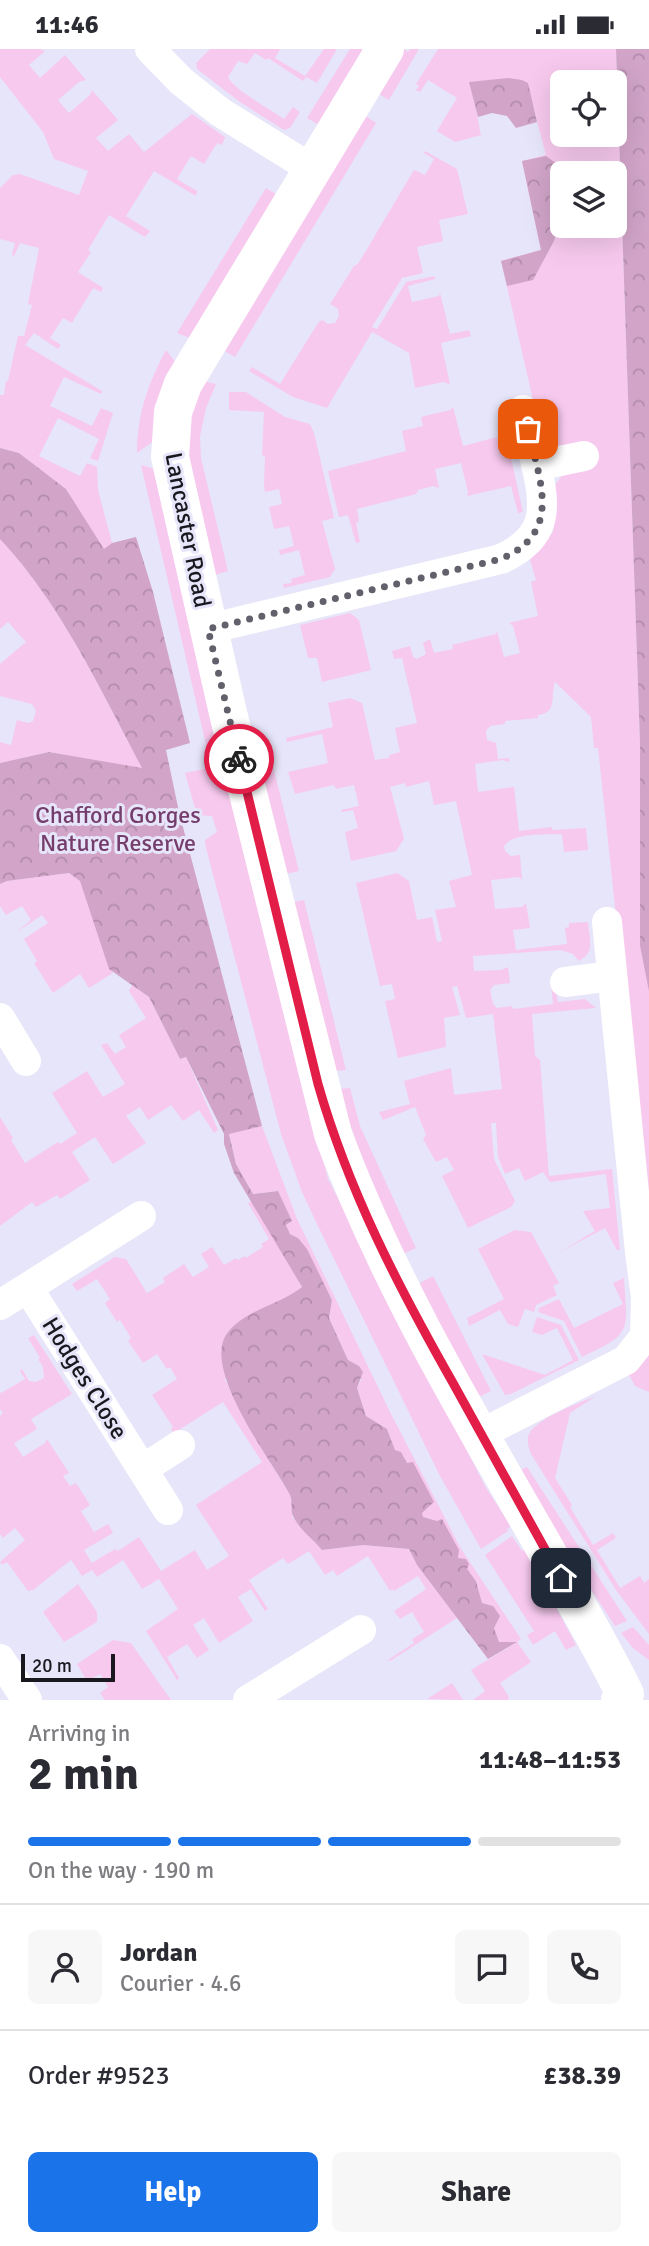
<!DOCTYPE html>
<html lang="en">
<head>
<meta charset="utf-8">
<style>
	body { margin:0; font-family:Signika,sans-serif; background:#f7f7f7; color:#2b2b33; height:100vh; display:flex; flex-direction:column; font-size:26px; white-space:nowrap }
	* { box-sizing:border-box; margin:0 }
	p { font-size:23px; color:#7c7c81 }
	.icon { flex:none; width:38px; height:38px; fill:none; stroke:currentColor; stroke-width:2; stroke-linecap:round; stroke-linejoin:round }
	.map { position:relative; height:1651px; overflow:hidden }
	.drawer { display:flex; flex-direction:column; background:#fff; flex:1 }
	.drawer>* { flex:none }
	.tools { position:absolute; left:550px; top:21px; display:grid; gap:14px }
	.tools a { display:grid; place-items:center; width:77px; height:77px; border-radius:10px; background:#fff; box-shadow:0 7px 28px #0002; font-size:35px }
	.scale { position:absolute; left:21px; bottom:18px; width:94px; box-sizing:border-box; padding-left:7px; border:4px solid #19181f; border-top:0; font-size:19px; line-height:24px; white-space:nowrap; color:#19181f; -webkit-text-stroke:5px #e7e5f9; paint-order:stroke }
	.pin { position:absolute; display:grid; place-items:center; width:60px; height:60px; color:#fff; margin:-30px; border-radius:14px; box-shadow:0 4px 10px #0006 }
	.courier { position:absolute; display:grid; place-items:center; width:70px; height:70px; margin:-35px; border:5px solid #e11d48; border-radius:50%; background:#fff; color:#222; box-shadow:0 2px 9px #0007 }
	.headline em { font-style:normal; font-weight:700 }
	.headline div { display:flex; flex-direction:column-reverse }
	.headline { display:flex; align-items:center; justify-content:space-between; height:119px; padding:0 28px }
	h1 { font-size:46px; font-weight:700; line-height:52px }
	.bar { display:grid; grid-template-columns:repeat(4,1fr); gap:10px 7px; align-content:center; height:84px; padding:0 28px }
	.bar i { height:9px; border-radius:5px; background:#e1e1e2 }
	.bar .on { background:#1a73e8 }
	.bar p { grid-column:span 4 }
	.line { display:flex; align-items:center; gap:18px; padding:0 28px; border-top:2px solid #e1e1e2 }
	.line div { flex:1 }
	.round { display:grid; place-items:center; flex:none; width:74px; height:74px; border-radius:10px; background:#f7f7f7 }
	.primary-button { display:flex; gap:14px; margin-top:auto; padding:14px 28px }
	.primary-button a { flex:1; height:80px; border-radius:10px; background:#1a73e8; color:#fff; font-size:28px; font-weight:700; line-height:80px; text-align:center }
	.primary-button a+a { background:#f7f7f7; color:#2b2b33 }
	.status { display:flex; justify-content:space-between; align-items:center; height:49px; padding:0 35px; background:#fff; direction:ltr }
	.status svg { height:19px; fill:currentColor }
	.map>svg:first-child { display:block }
</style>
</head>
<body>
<div class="status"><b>11:46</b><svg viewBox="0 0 49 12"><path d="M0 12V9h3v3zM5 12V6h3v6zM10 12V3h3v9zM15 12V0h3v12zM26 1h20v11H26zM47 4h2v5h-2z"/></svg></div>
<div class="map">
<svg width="649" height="1651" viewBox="0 0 649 1651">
	<defs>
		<pattern id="forest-crowns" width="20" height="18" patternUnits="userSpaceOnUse" patternTransform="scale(1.75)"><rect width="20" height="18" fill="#d1a4c8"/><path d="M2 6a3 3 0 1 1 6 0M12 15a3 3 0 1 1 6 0" fill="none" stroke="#b38cab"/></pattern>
	</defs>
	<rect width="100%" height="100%" fill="#e7e5f9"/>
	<path fill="#f7c9ee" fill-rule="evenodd" d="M0,0H40L45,2L29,16L40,29L65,6L86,31L79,33L58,51L69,64L90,46L92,41L118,71L96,89L108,102L129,85L144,103L192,65L225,88L222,96L217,94L204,115L191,107L177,130L197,142L196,147L154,122L126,167L150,182L145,188L109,166L88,201L91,203L78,223L103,239L101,243L93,239L72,274L63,269L50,289L61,296L58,300L34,284L25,296L102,342L101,345L64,328L50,357L92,377L101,359L113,364L98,412L90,409L99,390L58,369L39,407L80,427L87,414L97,418L98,441L112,494L104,501L66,440L19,404L0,399V346H4L6,332H8L18,287H24L32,256L28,255L39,199L20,194L14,207L12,206L15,194L0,190V139L13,126L20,125L79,146L88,122L54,110L43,83L0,28Z
		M210,0H280L275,9L305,27L324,0H337L317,34L306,28L303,32L268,9L266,11L255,4L247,15L238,12L228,28C234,41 270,60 284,70L293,58L300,63L290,79L284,81L240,53L197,20L196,14Z
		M350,0H365L319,76L307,69Z
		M404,0L408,3L410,0H419L389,51L377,44Z
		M438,0H616L640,694V897L649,939V1174L598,699H594L591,668L555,633C550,647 558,664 538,666V669L505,672V675L490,677L486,682L487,691L496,694L498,710L509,709V713L503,711L475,715L478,743L514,738L519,782L552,778V781L586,779L588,801L564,803L562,785C545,786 514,783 504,797L505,802L511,807L520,806L522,831L519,828L491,831L495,860L522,858L526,854L530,879L513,881L516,901L567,895L565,879L569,878V874L588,873C589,890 596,903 579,912L573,905L561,901L473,907L474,922L501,921L508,918L510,934L494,936L490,941L493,955L497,959L512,957L513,960L553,955L551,936H555L558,953L585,950L596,959L532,965L535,1007L540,1011L549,1127L612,1120L620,1201H617L605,1179L558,1204L595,1182L583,1162L610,1159L606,1125L550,1133L543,1123L525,1132L519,1119L505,1125L498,1108L496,1074H491L494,1110L515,1152L511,1158L468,1179L442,1127L454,1121L447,1108L436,1113L423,1090L426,1086L415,1058L383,1071L379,1063L410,1055L404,1032L451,1019L454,1046L502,1040L493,965L466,969L457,937L452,938L460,966L444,969L446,998L398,1009L385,952L395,950L392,935L380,937L356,834L397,824L409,832L417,871L432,868L437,893L442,892L435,861L456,858L449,832L472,826L456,752L434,756L429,732L406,738L405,734L390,738L404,790L396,802L351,812L345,783L358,779L353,761L342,763L341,761L359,757L354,736L336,740L334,736L295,745L288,723L328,714L322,685L287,693L286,689L333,678L328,654L350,649L362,654L375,711L389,709V706L400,703L395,679L417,674L402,609L394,610L392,602L410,597L413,608L417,610L426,605L423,594L430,590L434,604L453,600L452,596L496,585L497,582L504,608L520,604L513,577L509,574L538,567L531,533L536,531L530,511L553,483L556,462L555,436L566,421L564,397L546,393L540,381L501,212L541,201L522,112L546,106L527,35L475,55L481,86L455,93L437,82L457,49L428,31L420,43L416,41L419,37L416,35ZM562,33H614V86H562ZM562,124H614V177H562Z
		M364,66L376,74L235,308L221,300Z
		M425,102L457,120L468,165L439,171L443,192L417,198L423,224L402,229L372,278L377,280L406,233L435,227V230L408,237L412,253L439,247L440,244L450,285L469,281L471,287L441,294L450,335L443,333L415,339L409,304L372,283L327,359L293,348L249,322L252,318L280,335L318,274L322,271L328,275L335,274L339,267L338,260L330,255L354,217L358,215L414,121L425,126L434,110L424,104Z
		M266,139L277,146L190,289L177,284Z
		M166,301L176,314C163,342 152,360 155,391L137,404C137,365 148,335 166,301Z
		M202,332L216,335L206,359L200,387L201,409L228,522L211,527L190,427L187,371Z
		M229,343H246L285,368L310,375L314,384L334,469L322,472L335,520L330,528L284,539L283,535L292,534L291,530L305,526L299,501L280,506L279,501L294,497L289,477L274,480L269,458L282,455L279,440L265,443L264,436L265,407L262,406L264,363L229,361Z
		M453,358L463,397L497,388L498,393L507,391L523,463L518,464L511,437L467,447L468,443L461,414L435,420L439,439L433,437L418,441L416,445L357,460L359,472L356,474L360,493L356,494L348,466L339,468L328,422L406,402L402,382L423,377L421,368L450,361Z
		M141,416L155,420L219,698L207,700Z
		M0,490C62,556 100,641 143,720L49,703L0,714V693L11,696L17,671L28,674L33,672L36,662L32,655L0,647V615L26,593L8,573L0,580Z
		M350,564L359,571L371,621L322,633L317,609H308L300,576Z
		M271,709L299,822L281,826L258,711Z
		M224,716L328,1130L486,1439L511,1477L507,1480L508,1482L481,1500L440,1427L317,1175L302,1143L281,1085L205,795V791L217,783L212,767L197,766L185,724Z
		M69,824L80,832L86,845L109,919L113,924L89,939L80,925L53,944L34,914L37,912L24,890L48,874L42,866L17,883L31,871L22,857L6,866L0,857V835L7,832Z
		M304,851L346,1021L331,1022L290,854Z
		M132,936L149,948L180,1010L186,1008L218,1081L214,1084L199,1061L183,1072L171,1056L148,1071L140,1058L126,1067L146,1094L113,1115L95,1088L72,1103L90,1131L60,1150L57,1146L36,1158L32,1153L0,1177V1068L13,1089L11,1091L25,1114L58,1093L60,1095L77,1084L52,1044L87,1022L103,1048L125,1035L101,996L107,994L115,1005L126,998L119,986L146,969L129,942Z
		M350,1039L360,1077L416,1199L403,1205L379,1159L338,1040Z
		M262,1077L297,1170L391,1365L461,1500L521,1590L517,1593L531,1613L500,1634L509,1648L508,1651H473L485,1642L471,1621L516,1594L499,1593L494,1579L493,1557L482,1554L476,1532L458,1509L441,1471L437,1472L423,1468L407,1414L404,1408L395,1401L387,1380L366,1367L357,1339L361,1331L359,1317L348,1311L329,1269L332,1250L298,1189L290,1185L286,1176L292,1172L277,1142L253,1145L236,1115L229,1084Z
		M252,1152L302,1238L284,1251L255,1264L225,1331L269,1412L291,1447L292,1468L323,1501L363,1496L409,1500L417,1516L457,1569L390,1612L388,1611L414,1594L412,1590L424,1583L412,1563L400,1570L394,1562L426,1540L418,1527L394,1542L392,1540L390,1542L368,1507L337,1527L333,1521L325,1526L309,1502L288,1515L283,1509L249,1531L268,1560L265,1562L251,1540L238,1548L253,1572L219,1594L204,1569L193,1576L209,1601L197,1609L187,1595L167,1608L179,1629L177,1631L146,1582L178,1560L159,1530L142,1540L123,1511L97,1528L92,1521L82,1527L71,1511L33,1541L28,1542L7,1513L2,1516L0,1513L25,1491L15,1479L3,1489L0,1485V1367L3,1364L0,1360V1343L1,1344L25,1330L20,1322L22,1320L29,1332L36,1333L44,1329L43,1318L38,1310L40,1309L28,1289L34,1286L72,1345L31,1370L37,1380L14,1394L23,1408L45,1394L47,1390L69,1424L63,1427L70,1437L76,1434L90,1456L81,1462L94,1483L108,1475L113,1484L84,1501L92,1514L115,1500L118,1502L139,1488L161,1522L195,1501L207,1521L229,1507L196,1456L262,1413L223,1353L174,1384L171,1380L173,1378L152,1346L177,1330L170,1318L167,1320L157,1305L143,1314L128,1292L131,1289L120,1271L117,1273L105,1254L110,1250L97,1230L77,1242L72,1235L115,1208L126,1210L147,1244L165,1233L163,1229L184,1215L193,1228L209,1218L201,1205L212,1198L224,1216L236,1209L238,1211L245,1207L246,1209L263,1198L261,1195L269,1190L248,1154Z
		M515,1181L531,1183L559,1234L553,1237L557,1246L536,1256L534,1263L525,1260L518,1278L508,1275L500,1261L469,1277L467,1269L504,1250L478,1200Z
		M433,1227L491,1342L477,1349L418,1235Z
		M624,1229C627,1282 634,1284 582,1308L564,1272L538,1263L539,1259L559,1250L574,1279L623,1255L613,1234Z
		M537,1268L561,1276L579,1311L511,1345L505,1346L482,1305L545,1326L573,1311L557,1279L542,1286L532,1283Z
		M649,1301V1343L635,1337L627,1322Z
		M596,1347L570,1364L555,1429L572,1456L570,1458L593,1496L613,1484L616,1489L597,1501L620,1539L640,1527L644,1534L649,1530V1585L616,1541L531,1405C529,1400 527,1394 528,1388C532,1370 580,1354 596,1347Z
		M527,1418L627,1572L615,1577L515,1424Z
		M512,1487L522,1502L525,1500L576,1596L566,1601L555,1582L533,1596L527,1586L534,1582L485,1506Z
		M78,1535L97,1563V1573L64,1593L43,1563Z
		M633,1578L649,1596V1611L633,1599L621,1584Z
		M113,1591L131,1594L171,1651H105L100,1644L108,1638L100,1625L87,1632L77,1615Z
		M452,1634L463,1651L427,1650Z"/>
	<path fill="url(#forest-crowns)" d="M616,0H649V942L640,897V694Z
		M508,29L522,31L528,34L537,73L516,79L507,67L492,64L478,68L469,33Z
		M546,107L557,115L563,124L562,164L554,192L533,231L507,237L501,212L541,201L522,112Z
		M0,399L19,404L66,440L104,500L112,494L136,488L153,543L190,694L166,701L179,763L262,1077L229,1085L236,1115L253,1145L278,1142L292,1172L286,1176L290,1185L298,1189L307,1200L332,1251L329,1269L348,1311L359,1317L363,1323L357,1339L366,1367L387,1380L395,1401L401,1403L407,1414L413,1413L434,1453L422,1464L423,1468L437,1472L442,1470L459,1501L458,1509L466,1510L469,1515L467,1520L476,1532L482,1554L493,1557L500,1567L494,1579L499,1593H517L488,1610L417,1516L409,1500L363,1496L322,1501C314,1491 300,1481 294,1469C289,1462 294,1452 289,1444C271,1411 203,1322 226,1286C243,1261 280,1256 302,1238L234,1124L224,1095V1085L186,1008L180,1010L149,948L109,920L80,832L69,824L7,832L0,835V714L49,703L142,719C100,640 61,555 0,490Z"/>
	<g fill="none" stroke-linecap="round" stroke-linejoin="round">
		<path stroke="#fff" stroke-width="30" d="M150,0L181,32L220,63L312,120
			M536,417L584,407
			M208,580L501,510C549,488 546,459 536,415C532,397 528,379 523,361
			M565,933L612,927
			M0,969L26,1012
			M28,1239L168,1461
			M0,1256L141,1167
			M479,1386L626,1311L645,1287L646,1248L640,1203L607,873
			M143,1420L180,1396
			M0,1610L27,1651
			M248,1651L361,1581"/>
		<path stroke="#fff" stroke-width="38" d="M385,0L183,335L173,363L170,408L228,664L333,1085C386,1228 467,1364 543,1496C571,1546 600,1594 625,1645L620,1651"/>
	</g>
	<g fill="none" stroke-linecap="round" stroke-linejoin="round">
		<path stroke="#61606b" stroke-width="7" stroke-dasharray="0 12.6" d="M239,710L208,580L501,510C564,483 539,431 528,380"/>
		<path stroke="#e11d48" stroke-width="9" d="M239,710L318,1035C349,1143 398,1237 453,1334C489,1399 525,1464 561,1529"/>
	</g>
	<g text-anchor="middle" stroke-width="6" stroke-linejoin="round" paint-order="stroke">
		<g font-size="24" fill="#19181f" stroke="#e7e5f9">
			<text transform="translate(188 481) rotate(79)" y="8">Lancaster Road</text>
			<text transform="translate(85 1329) rotate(58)" y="8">Hodges Close</text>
		</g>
		<g font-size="24" fill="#753d6c" stroke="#e7e5f9">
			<text x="118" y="774">Chafford Gorges<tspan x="118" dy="28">Nature Reserve</tspan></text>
		</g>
	</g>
</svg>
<div class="tools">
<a><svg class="icon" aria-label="locate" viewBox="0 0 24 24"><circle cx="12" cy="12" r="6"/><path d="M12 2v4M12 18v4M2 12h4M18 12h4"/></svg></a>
<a><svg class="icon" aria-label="layers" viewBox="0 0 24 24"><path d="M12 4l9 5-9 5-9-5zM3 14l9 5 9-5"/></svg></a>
</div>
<div class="scale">20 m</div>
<div class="pin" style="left:528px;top:380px;background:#ea580c"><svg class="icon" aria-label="bag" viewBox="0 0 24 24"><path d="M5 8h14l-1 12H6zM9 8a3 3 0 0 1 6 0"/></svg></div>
<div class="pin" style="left:561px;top:1529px;background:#1f2937"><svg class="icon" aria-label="home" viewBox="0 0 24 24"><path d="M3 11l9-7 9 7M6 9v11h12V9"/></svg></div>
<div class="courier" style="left:239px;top:710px"><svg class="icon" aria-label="bike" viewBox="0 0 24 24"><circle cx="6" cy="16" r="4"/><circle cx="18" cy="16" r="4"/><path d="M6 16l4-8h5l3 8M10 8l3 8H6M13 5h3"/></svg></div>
</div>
<section class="drawer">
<div class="headline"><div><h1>2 min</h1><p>Arriving in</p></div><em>11:48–11:53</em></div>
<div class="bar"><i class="on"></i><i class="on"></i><i class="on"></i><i></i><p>On the way · 190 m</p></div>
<div class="line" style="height:126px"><a class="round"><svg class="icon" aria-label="person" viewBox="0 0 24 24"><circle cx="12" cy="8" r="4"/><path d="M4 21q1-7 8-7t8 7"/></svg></a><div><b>Jordan</b><p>Courier · 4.6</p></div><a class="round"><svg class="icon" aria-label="chat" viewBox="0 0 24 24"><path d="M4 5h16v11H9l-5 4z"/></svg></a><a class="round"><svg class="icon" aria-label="phone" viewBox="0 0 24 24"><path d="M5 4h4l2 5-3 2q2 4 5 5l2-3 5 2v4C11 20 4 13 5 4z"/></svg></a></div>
<div class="line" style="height:91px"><div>Order #9523</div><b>£38.39</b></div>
<div class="primary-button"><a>Help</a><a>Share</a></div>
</section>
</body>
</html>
